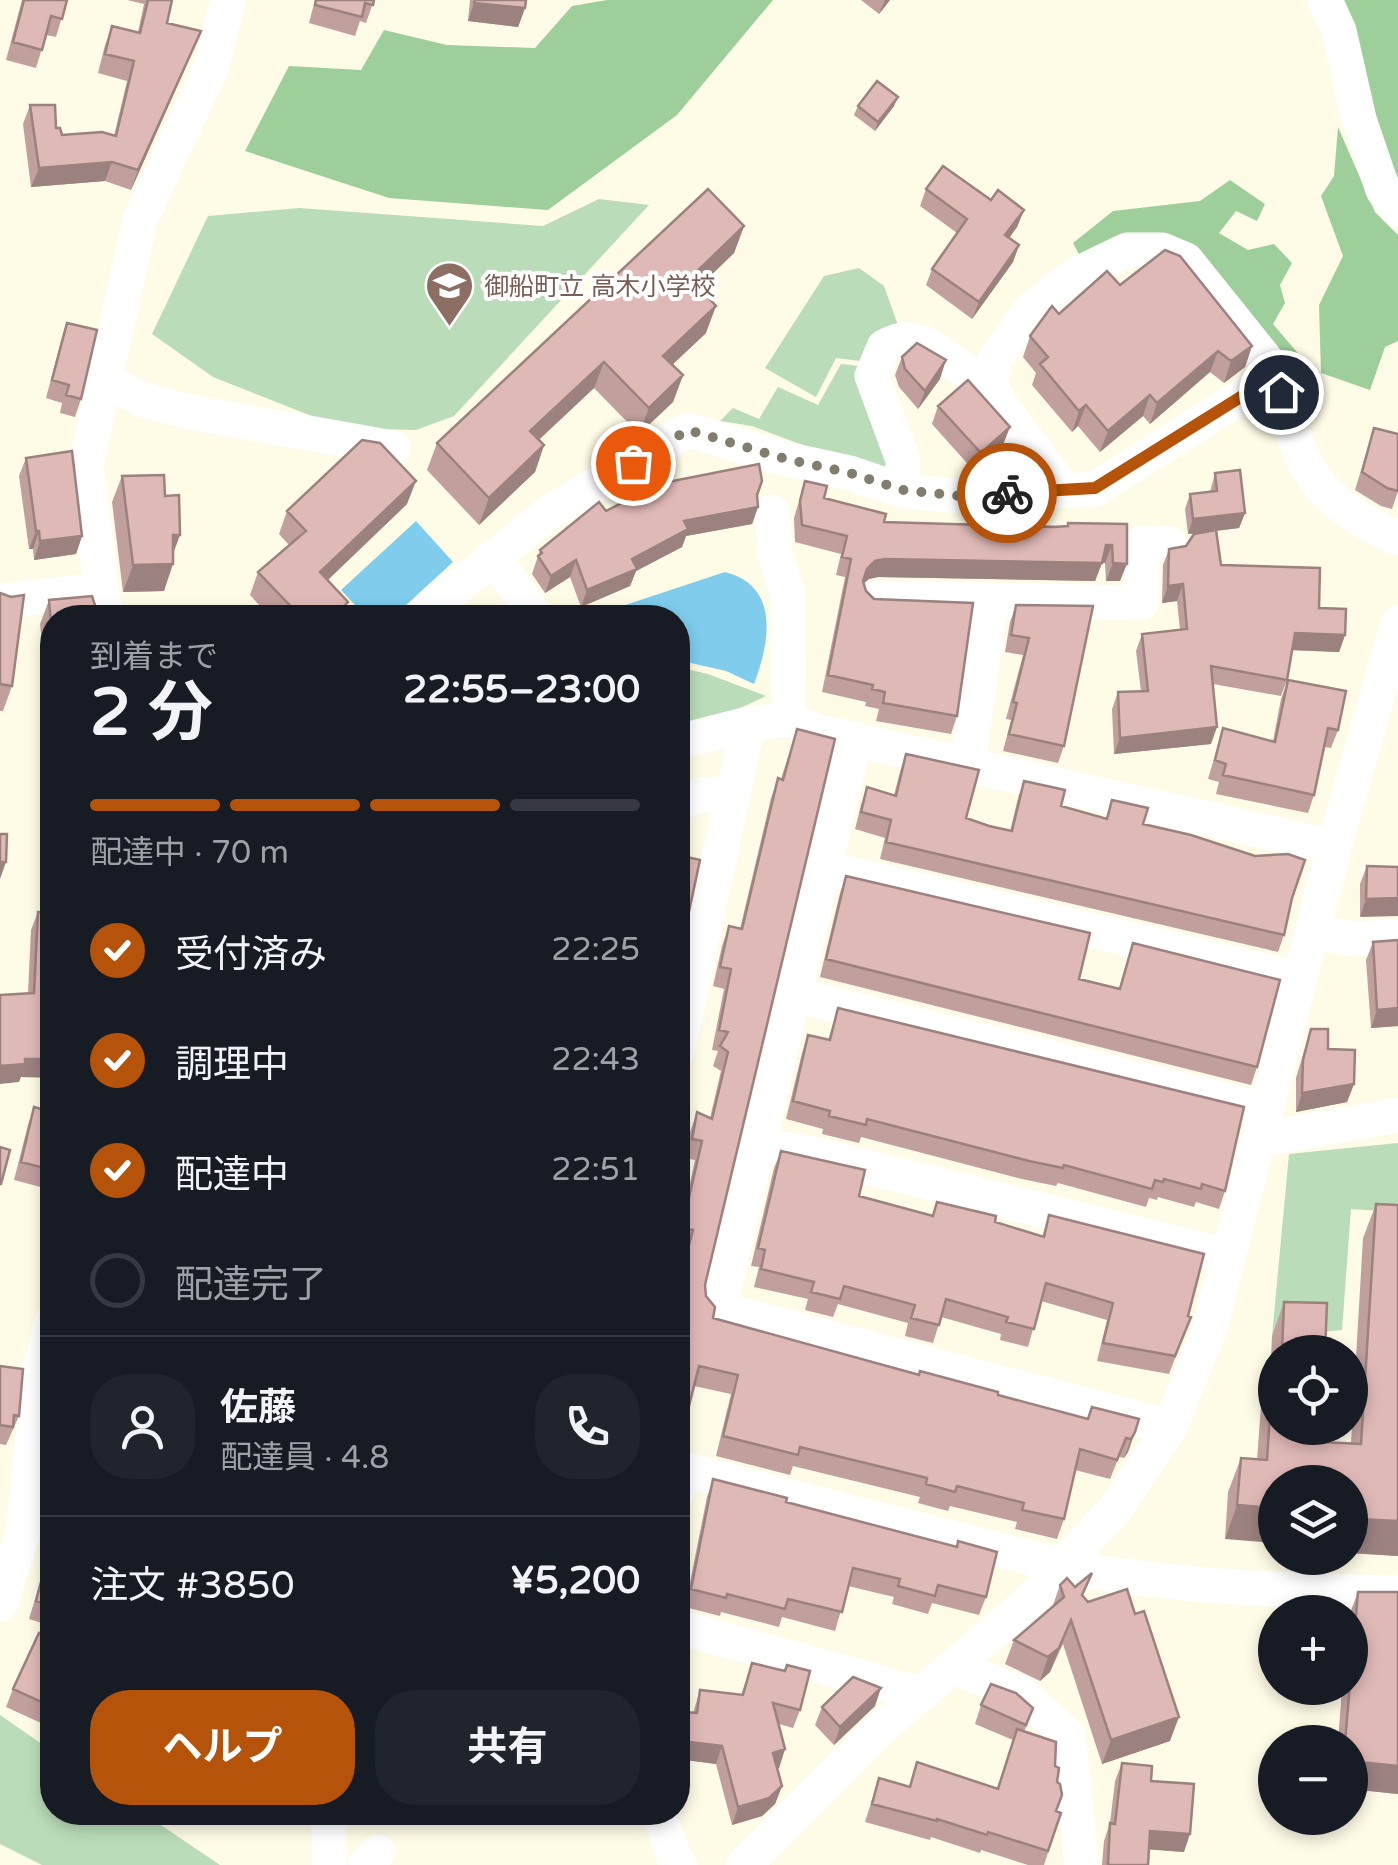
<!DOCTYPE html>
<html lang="ja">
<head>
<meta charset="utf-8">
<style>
	body { margin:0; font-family:"Varela Round","Noto Sans JP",sans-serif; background:#20242c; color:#f1f3f6; height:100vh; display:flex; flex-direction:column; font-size:38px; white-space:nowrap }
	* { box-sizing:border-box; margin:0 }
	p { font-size:32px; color:#9ea1a6 }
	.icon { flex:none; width:55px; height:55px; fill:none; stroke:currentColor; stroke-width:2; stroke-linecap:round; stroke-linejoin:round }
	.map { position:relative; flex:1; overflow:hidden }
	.drawer { position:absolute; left:40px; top:605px; width:650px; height:1220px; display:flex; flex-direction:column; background:#171b24; border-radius:40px; box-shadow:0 5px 15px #0003 }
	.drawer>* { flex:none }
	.tools { position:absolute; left:1258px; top:1335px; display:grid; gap:20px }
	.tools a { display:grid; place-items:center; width:110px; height:110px; border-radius:50%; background:#171b24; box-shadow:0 5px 15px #0003; font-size:50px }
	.pin { position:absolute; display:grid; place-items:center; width:85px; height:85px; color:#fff; margin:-42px; border:5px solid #fff; border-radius:50%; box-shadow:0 2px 10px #0007 }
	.courier { position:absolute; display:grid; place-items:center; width:100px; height:100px; margin:-50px; border:8px solid #b45309; border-radius:50%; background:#fff; color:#222; box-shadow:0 2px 12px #0007 }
	.summary em { font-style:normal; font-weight:700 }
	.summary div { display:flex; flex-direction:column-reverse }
	.summary { display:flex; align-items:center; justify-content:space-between; height:170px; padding:0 50px }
	h1 { font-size:65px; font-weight:700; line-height:75px }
	.bar { display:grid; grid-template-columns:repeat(4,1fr); gap:15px 10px; align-content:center; height:120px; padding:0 50px }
	.bar i { height:12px; border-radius:8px; background:#363941 }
	.bar .selected { background:#b45309 }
	.bar p { grid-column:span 4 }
	.line { display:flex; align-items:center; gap:25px; padding:0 50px; border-top:2px solid #363941 }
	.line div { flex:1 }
	.round { display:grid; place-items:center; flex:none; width:105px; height:105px; border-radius:40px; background:#20242c }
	ol { padding:0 50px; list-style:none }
	li { display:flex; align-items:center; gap:30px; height:110px }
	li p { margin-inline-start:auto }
	li .icon { padding:10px; border-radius:50%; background:#b45309; color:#fff; stroke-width:4 }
	li:last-child { color:#9ea1a6 }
	li i { width:55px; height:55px; border:5px solid #363941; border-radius:50% }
	.button { display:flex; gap:20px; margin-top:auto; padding:20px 50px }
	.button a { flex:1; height:115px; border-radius:40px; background:#b45309; color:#fff; font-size:40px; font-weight:700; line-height:115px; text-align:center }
	.button a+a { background:#20242c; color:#f1f3f6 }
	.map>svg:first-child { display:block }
</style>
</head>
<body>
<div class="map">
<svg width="1398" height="1865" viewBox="0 0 1398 1865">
	<rect width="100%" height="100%" fill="#fefbe7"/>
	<path fill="#badcb8" d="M599,199L649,205L454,416L416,430L342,428L213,377L152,334L208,216L299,208L543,226Z
		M859,268L884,286L900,331L860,361L836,358L816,397L765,368L824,276Z
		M841,364L868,367L893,479L752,426L720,421L733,408L759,419L778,387L818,405Z
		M678,667L708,674L766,696L678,737Z
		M1398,1143V1212L1351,1209L1342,1330L1272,1336L1289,1154Z
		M0,1715L52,1751V1812L143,1813L220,1865H42L0,1844Z"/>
	<path fill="#9ecf9b" d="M607,0H773L677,115L548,210L389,198L245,151L289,66L361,70L384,30L447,45L535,48L572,6Z
		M1343,0H1398V178L1383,147Z
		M1338,127L1375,212L1398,235V341L1385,347L1370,390L1321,373L1319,305L1343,256L1321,196L1334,176Z
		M1230,180L1265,204L1257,221L1236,211L1219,233L1248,250L1274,244L1292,263L1280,285L1285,303L1273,324L1308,365L1286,383L1190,246L1083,262L1073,243L1113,211L1200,201Z"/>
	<path fill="#7fccec" d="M416,521L453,562L393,617H366L341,590Z
		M725,572C780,586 770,642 754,684L726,671L678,660V618L589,617Z"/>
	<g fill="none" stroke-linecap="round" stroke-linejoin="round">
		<path stroke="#fff" stroke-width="35" d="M1325,0L1339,31L1359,119L1383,190L1398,210
			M104,378L140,399L190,412L393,448
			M1065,490L1001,406L990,384L995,359L1029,311L1075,275L1127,250H1162L1186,260L1271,366L1281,392
			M903,491V460L872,376L884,347C927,321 951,372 990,384
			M772,512L775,554L788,594L789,719
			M493,556L537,618
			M878,598L1141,603L1142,543L1169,544
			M0,601L101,590
			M105,618L86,465L140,220L211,68L228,0
			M419,618L550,512L688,430L786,459L850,473L903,491L960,496L1095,489L1247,393L1281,392C1290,418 1296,450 1311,473C1330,504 1366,524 1398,538
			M855,738L719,1309L1170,1427
			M678,742L748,724L789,719L816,731L1334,847
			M968,763L991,601
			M678,804L701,795L733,793
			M825,868L1300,979
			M1312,931L1352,939L1398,937
			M795,995L1265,1110
			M678,1049L748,724
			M1257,1140L1398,1115
			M759,1144L818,1155L1228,1256
			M678,1490L683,1469L1062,1566C1172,1587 1286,1591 1398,1593
			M0,1604L23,1534L40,1370L52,1321
			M678,1627L922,1694
			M953,1667L1021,1693L1068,1735L1082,1865
			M659,1812L675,1860L680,1865
			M329,1865V1812
			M365,1865L378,1852
			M744,1865L880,1729L1030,1601L1116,1508L1170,1427L1209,1331L1334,847L1398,623"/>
	</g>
	<path fill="#c09f9d" d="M22,0H67L56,37L46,35L36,68L6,60Z
		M127,0H172L167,23L193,50L131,190L105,181L31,187L23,124L30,105L56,128L62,135L114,136L127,81L98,73L105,45L112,26L138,32L144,4Z
		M315,0H374L366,23L360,21L355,36L309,23Z
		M470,0H526L525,8L518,27L468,21Z
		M861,0H890L879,14Z
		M858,106H894L875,131L854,115Z
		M926,189L991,200L1024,210L1017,227L1009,238L1019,245L1013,262L972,319L926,285L932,269L957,233L920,206Z
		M744,226L734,253L699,287L706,333L672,365L683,375L673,402L639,434L594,388L539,440L544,445L535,472L479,525L427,470L437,443Z
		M1120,285L1252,346L1245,367L1224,383L1210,372L1150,424L1143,416L1100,452L1078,426L1072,432L1032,385L1036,373L1023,357L1030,336L1059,314Z
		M67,323L81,399L75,417L60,413L62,403L46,398L61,341Z
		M902,357L940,379L918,409L899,387L895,375Z
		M938,406L1003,445L974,471L932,424Z
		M1374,428L1398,491L1392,509L1381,506L1355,490Z
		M26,458L82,536L76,554L34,560L33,549H29L19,476Z
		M1215,473L1245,513L1239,528L1216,531L1221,565L1319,608L1345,635L1339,652L1292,650L1287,680L1281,696L1213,684L1211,744L1114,754L1112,709L1118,692L1141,691L1136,651L1142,634L1180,630L1177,601L1162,603L1163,565L1169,549L1186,546L1210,532L1188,534L1185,509L1190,494L1210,492Z
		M122,476L165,496L173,553L164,591L123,592L112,502Z
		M805,481L824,498L884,522L1067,526L1068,523L1127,524L1120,581H1106L1105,563H1102L1095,581L878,577L869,579L864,583L866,591L957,716L951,734L876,721L879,709L865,706L866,702L822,692L845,577L836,575L841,554L795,542L794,518Z
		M757,495L758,507L752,524L686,536L682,547L636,571L630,586L581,607L570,577L545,593L532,574L540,550L606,511Z
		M407,504L328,580L346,607L355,618H271L250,595L258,572L289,545L279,534L287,511Z
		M0,593L11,597L12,686L3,711H0Z
		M49,600L52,618V703L48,704L40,624Z
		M1016,605L1093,606L1064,746L1058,763L1003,751L1011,720L1006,719L1023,655L1005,652L1010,622Z
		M1288,680L1338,730L1331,748L1324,747L1314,795L1308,813L1216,794L1219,782L1208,779L1223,728L1273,741L1281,699Z
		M797,729L705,1285L706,1296L713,1318L1088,1419L1092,1407L1139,1419L1128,1452L1124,1458L1119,1457L1110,1479L1075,1470L1064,1519L1057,1539L1015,1529L1017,1522L950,1506L948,1511L918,1503L920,1497L793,1466L790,1475L716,1456L731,1394L694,1386L678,1444V1282L686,1250L678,1248V1238L695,1160L685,1158L690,1132L697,1112L710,1118L721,1071L713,1066L718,1051L712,1050L724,989L713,986L722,946L729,926L740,929L771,798L778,778L781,779Z
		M906,754L966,818L1010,831L1018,798L1024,781L1061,806L1106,818L1112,800L1143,824L1292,898L1284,935L1278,952L880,859L885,838L855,829L861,805L867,787L894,795L900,772Z
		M52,812V860L43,858L48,824Z
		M1367,866L1398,867L1360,917V884Z
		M846,876L1079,979L1119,988L1133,943L1257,1067L1251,1085L820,977L840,893Z
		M38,912L52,913L19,1082L28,993L31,930Z
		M1373,942L1398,1026L1371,1028L1366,960Z
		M838,1008L1225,1191L1219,1209L1196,1202L1194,1207L1158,1197L1157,1200L1149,1198L1146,1207L1058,1183L1056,1186L1022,1179L861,1137L859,1143L822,1134L823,1129L786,1119L802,1053L808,1035L828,1040Z
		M1311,1029L1354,1084L1347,1102L1296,1112V1078Z
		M34,1107L52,1112V1190L14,1180L28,1125Z
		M781,1151L859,1196L932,1216L937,1202L1042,1237L1049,1215L1191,1317L1169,1374L1097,1361L1107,1320L1041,1301L1028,1347L1000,1340L1001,1334L941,1317L933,1343L905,1336L908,1323L838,1304L833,1317L805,1310L808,1299L754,1287L759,1267L751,1266L774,1168Z
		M1376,1204L1398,1205V1556L1350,1553V1482L1225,1539L1228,1492L1241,1458L1257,1460L1261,1406L1270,1381L1272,1336L1284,1302L1325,1352H1275V1428L1322,1442L1351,1443L1363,1238Z
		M0,1366L19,1416L6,1445L0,1444Z
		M713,1479L786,1502L986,1597L979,1615L932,1603L928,1614L892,1604L894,1597L848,1586L835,1631L782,1617L779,1627L721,1612L720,1616L685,1607L707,1497Z
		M52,1523V1626L29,1619L42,1576Z
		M1060,1585L1084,1597L1170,1741L1102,1764L1063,1644L1050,1672L1040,1681L1005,1664L1014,1640L1052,1608Z
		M1358,1592L1398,1794L1350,1789V1742H1338L1342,1688H1350V1613Z
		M52,1639V1728L6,1707L13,1689Z
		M752,1663L800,1710L793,1728L779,1724L785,1749L779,1768H777L782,1786L775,1804L762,1816L732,1825L716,1764L678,1759V1730L684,1712L693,1713L700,1690L741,1695Z
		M981,1705L1033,1708L1024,1732L1055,1766L1056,1811L1061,1813L1044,1865H1028L981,1850L980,1853L931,1837L930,1840L865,1822L879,1778L909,1786L917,1762L997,1788L1013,1740L975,1724Z
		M875,1706L834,1745L815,1725L822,1707Z
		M1122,1763L1151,1781L1184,1852L1149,1849L1148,1865H1102L1104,1841L1110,1823L1115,1781Z"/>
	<path fill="#9c827f" d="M885,0H890L879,14Z
		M474,3L525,8L518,27L468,21Z
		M201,31L193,50L131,190L138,170Z
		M898,97L894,106L875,131L878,122Z
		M112,162L105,181L31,187L39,168Z
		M1024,210L1017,227L999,252L1005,235Z
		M744,226L734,253L680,305L690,278Z
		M1019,245L1013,262L972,319L979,302Z
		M716,306L706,333L654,382L663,356Z
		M1252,346L1245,367L1224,383L1231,361Z
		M1218,351L1210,372L1150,424L1157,403Z
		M946,360L940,379L918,409L925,391Z
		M604,362L594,388L520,457L530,431Z
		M683,375L673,402L639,434L649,408Z
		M1150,395L1143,416L1100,452L1108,431Z
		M1086,405L1078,426L1072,432L1079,411Z
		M1010,427L1003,445L974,471L981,453Z
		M544,445L535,472L479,525L489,498Z
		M416,481L407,504L312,595L320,572Z
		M758,507L752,524L686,536L682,547L636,571L630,586L581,607L587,590L684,521Z
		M1245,513L1239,528L1188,534L1193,519Z
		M36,531H39L33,549H29Z
		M173,535H180L170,562Z
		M82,536L76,554L34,560L40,541Z
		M1106,545H1112L1105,563L1099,562Z
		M885,559L1102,563L1095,581L878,577L869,579L860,586L867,569L875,561Z
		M576,560L570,577L545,593L551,576Z
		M1113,563L1127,564L1120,581H1106Z
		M173,564L164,591L123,592L133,565Z
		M1183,584L1177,601L1162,603L1168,586Z
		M1295,633L1345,635L1339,652L1289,650Z
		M1217,727L1211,744L1114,754L1120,738Z
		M0,862H6L0,879Z
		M1398,898V916L1360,917L1366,899Z
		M1398,1008V1026L1371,1028L1377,1010Z
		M25,1059H52V1078L21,1077L19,1082L0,1084V1066Z
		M1354,1084L1347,1102L1296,1112L1302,1093Z
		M1135,1432L1128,1452L1124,1458L1131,1439Z
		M1237,1505L1275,1508V1543L1225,1539Z
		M1350,1514L1357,1515L1350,1535Z
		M1357,1519L1398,1521V1556L1350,1553V1538Z
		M1071,1620L1050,1672L1040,1681L1048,1657Z
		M881,1688L875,1706L834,1745L840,1727Z
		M1179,1717L1170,1741L1102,1764L1111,1740Z
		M681,1741L722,1746L716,1764L678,1759V1749Z
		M785,1749L779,1768L767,1771L773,1753Z
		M1350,1761L1398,1766V1794L1350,1789Z
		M782,1786L775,1804L762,1816L732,1825L738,1807Z
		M1150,1831L1190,1834L1184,1852L1143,1849Z"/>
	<path fill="#dfb9b6" stroke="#9c827f" stroke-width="2.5" d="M24,0H67L62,19L51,16L42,50L13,42Z
		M148,0H172L167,23L201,31L138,170L112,162L39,168L30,105H55L56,128H60L62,135L102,132L116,136L134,61L105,54L112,26L140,33Z
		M316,0H374L373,5L365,3L362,17L315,5Z
		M475,0H526L525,8L474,3Z
		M877,81L898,97L878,122L858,106Z
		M943,166L991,200L998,190L1024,210L1005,235L1019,245L979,302L932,269L967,219L926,189Z
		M708,189L744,226L690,278L716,306L663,356L683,375L649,408L604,362L530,431L544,445L489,498L437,443Z
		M1165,250L1180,256L1252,346L1231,361L1218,351L1157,403L1150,395L1108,431L1086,405L1079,411L1040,364L1048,357L1030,336L1052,306L1059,314L1107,271L1120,285Z
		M67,323L97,330L81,399L66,395L69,385L52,380Z
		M917,343L946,360L925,391L905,369L902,357Z
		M968,380L1010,427L981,453L938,406Z
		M1374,428L1398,434V491L1387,488L1362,472Z
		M362,440L380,443L416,481L320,572L348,602L344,606L355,618H302L258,572L306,531L287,511Z
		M72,451L82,536L40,541L39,531H36L26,458Z
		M759,464L762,481L757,495L758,507L684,521L688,529L632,559L637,569L587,590L576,560L551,576L538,556L542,553L540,550L599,502L606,511L658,484Z
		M1240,470L1245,513L1193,519L1190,494L1217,491L1215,473Z
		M164,475L165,496L179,495L180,535H173V564L133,565L122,476Z
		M805,481L827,486L824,498L886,514L884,522L1054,527L1068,526V523L1127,524V564L1113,563L1112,545H1106L1102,563L885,559L875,561L867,569L863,581L866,591L874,599L973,603L957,716L883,703L885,692L872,689L873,685L828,675L851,559L842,557L847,536L802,525L800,501Z
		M1216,530L1221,565L1320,568L1319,608L1346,609L1345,635L1295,633L1287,680L1211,666L1217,727L1120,738L1118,692L1148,691L1142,634L1187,629L1183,584L1168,586L1169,549L1186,546L1194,534Z
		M0,593L11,597L24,595L12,686L0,684Z
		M92,596L99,618H52V636L49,600Z
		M1016,605L1093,606L1064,746L1009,734L1017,703L1013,702L1029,638L1011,635Z
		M1288,680L1346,691L1338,730L1328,728L1314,795L1223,775L1226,764L1215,760L1223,728L1275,742Z
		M797,729L835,739L705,1285L706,1296L715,1307L713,1318L919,1375L920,1371L998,1392V1395L1088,1419L1092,1407L1139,1419L1135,1432L1131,1439L1126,1438L1117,1460L1080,1449L1064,1519L1022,1510L1024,1503L957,1486L955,1492L926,1484L927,1478L800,1447L798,1455L723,1436L738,1375L699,1366L683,1430L678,1436V1286L693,1230L682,1228L702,1141L692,1139L697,1112L712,1119L728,1052L720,1046L728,1032L719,1030L731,969L720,967L729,926L742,929L778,778L783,780Z
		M906,754L979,770L966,818L989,826L1012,831L1024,781L1065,790L1061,806L1107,819L1112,800L1148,808L1143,824L1191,835L1255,856L1288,854L1305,860L1292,898L1284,935L886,842L891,820L861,812L867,787L896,796Z
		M52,820V841L49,840Z
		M0,834H7L6,862H0Z
		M678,855L700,860L678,963Z
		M1367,866L1398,867V898L1366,899Z
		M846,876L1090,933L1079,979L1120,989L1133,943L1280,980L1257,1067L826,959Z
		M38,912L52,913V1059H25V1064L0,1066V995L34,993Z
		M1398,940V1008L1377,1010L1373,942Z
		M838,1008L1244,1107L1225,1191L1202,1184L1201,1189L1164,1179L1163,1182L1155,1180L1152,1189L1064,1165L1063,1168L1029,1161L867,1119L866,1125L829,1116L830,1111L793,1101L808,1035L830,1040Z
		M1311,1029H1328V1049L1355,1050L1354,1084L1302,1093L1303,1060Z
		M34,1107L52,1112V1170L21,1162Z
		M0,1147L10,1150L1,1184H0Z
		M781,1151L865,1170L859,1196L933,1216L937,1202L996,1216L995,1222L1044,1237L1049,1215L1204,1254L1188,1316L1191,1317L1175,1356L1103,1343L1113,1303L1046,1283L1034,1329L1006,1322L1008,1317L946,1299L939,1325L911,1318L915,1305L844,1286L840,1299L811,1292L814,1282L761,1269L765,1250L758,1248Z
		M1376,1204L1398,1205V1521L1357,1519V1515L1350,1514V1482H1275V1508L1237,1505L1241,1458L1267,1460L1273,1372H1275V1428H1322V1442L1361,1444Z
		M1284,1302L1327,1303L1325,1352H1282Z
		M0,1366L23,1369L19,1416L14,1415L13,1427L0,1425Z
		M713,1479L787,1498L786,1502L957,1547L958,1541L997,1552L986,1597L938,1585L935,1596L898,1586L900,1579L853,1568L842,1612L788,1599L785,1609L727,1594L726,1598L691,1589Z
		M52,1537V1606L36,1601L43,1574L46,1575Z
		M1092,1573L1082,1595L1088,1602L1127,1589L1135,1614L1144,1611L1179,1717L1111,1740L1071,1620L1059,1648L1048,1657L1014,1640L1064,1597L1060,1585L1067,1578L1075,1587Z
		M1358,1592H1398V1766L1350,1761V1742H1345Z
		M39,1633L52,1639V1707L13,1689Z
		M752,1663L785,1671L787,1665L810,1671L800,1710L773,1703L785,1749L773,1753L782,1786L769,1798L738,1807L722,1746L681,1741L684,1712L697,1713L700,1690L743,1695Z
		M853,1677L881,1688L840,1727L822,1707Z
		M991,1684L1016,1693L1033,1708L1026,1725L981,1705Z
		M1017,1729L1056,1742L1055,1766L1059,1768L1057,1782L1060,1784L1062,1795L1056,1811L1061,1813L1048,1851L988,1832L987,1835L937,1819V1821L872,1804L879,1778L910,1787L917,1762L998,1789Z
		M1122,1763L1152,1766L1151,1781L1194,1784L1190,1834L1150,1831L1148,1865H1108L1110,1823L1115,1824Z"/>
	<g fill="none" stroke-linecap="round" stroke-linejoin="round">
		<path stroke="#817e6e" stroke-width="10" stroke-dasharray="0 18" d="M633,463L688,430L786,459L850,473L903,490L960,496L1007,493"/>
		<path stroke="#b45309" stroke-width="12" d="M1007,493L1095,488L1247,393L1281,392"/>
	</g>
	<defs>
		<symbol id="school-pin" viewBox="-11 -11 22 30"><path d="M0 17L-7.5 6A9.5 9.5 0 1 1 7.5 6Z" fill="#8d6e63" stroke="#fff"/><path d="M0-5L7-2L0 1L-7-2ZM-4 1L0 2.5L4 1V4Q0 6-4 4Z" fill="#fff"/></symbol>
	</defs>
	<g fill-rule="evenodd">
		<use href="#school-pin" x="422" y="258" width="55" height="75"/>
	</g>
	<g text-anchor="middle" stroke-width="8" stroke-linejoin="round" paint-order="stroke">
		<g font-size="25" fill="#785e54" stroke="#fff" text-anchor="start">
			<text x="484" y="295">御船町立 高木小学校</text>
		</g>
	</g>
</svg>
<div class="tools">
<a><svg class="icon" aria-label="locate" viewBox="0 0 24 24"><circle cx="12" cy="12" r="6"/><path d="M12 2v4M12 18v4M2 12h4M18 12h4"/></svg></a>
<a><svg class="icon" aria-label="layers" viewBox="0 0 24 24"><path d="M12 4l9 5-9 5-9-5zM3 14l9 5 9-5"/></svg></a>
<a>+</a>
<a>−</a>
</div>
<div class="pin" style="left:633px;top:463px;background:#ea580c"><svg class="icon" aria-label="bag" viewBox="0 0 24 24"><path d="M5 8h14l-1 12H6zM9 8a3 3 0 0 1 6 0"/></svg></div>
<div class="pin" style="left:1281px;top:392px;background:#1f2937"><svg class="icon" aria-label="home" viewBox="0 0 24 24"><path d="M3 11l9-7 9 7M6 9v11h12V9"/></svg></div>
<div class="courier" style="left:1007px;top:493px"><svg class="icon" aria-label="bike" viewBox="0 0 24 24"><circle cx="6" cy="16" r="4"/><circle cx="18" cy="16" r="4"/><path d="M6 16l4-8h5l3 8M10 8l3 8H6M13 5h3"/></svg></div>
<section class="drawer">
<div class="summary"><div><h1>2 分</h1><p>到着まで</p></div><em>22:55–23:00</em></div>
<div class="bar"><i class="selected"></i><i class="selected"></i><i class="selected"></i><i></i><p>配達中 · 70 m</p></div>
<ol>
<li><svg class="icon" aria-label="check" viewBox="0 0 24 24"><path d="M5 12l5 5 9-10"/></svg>受付済み<p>22:25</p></li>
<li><svg class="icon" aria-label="check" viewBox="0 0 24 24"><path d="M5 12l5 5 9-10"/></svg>調理中<p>22:43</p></li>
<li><svg class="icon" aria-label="check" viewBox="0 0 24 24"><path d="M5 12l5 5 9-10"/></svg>配達中<p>22:51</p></li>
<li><i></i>配達完了</li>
</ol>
<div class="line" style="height:180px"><a class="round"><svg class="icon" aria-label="person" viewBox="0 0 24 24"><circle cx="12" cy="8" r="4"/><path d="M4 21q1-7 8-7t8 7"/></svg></a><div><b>佐藤</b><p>配達員 · 4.8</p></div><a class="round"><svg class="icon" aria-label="phone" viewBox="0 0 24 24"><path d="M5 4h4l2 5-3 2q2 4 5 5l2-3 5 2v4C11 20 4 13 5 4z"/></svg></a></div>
<div class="line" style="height:130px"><div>注文 #3850</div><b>¥5,200</b></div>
<div class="button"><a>ヘルプ</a><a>共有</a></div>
</section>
</div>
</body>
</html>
